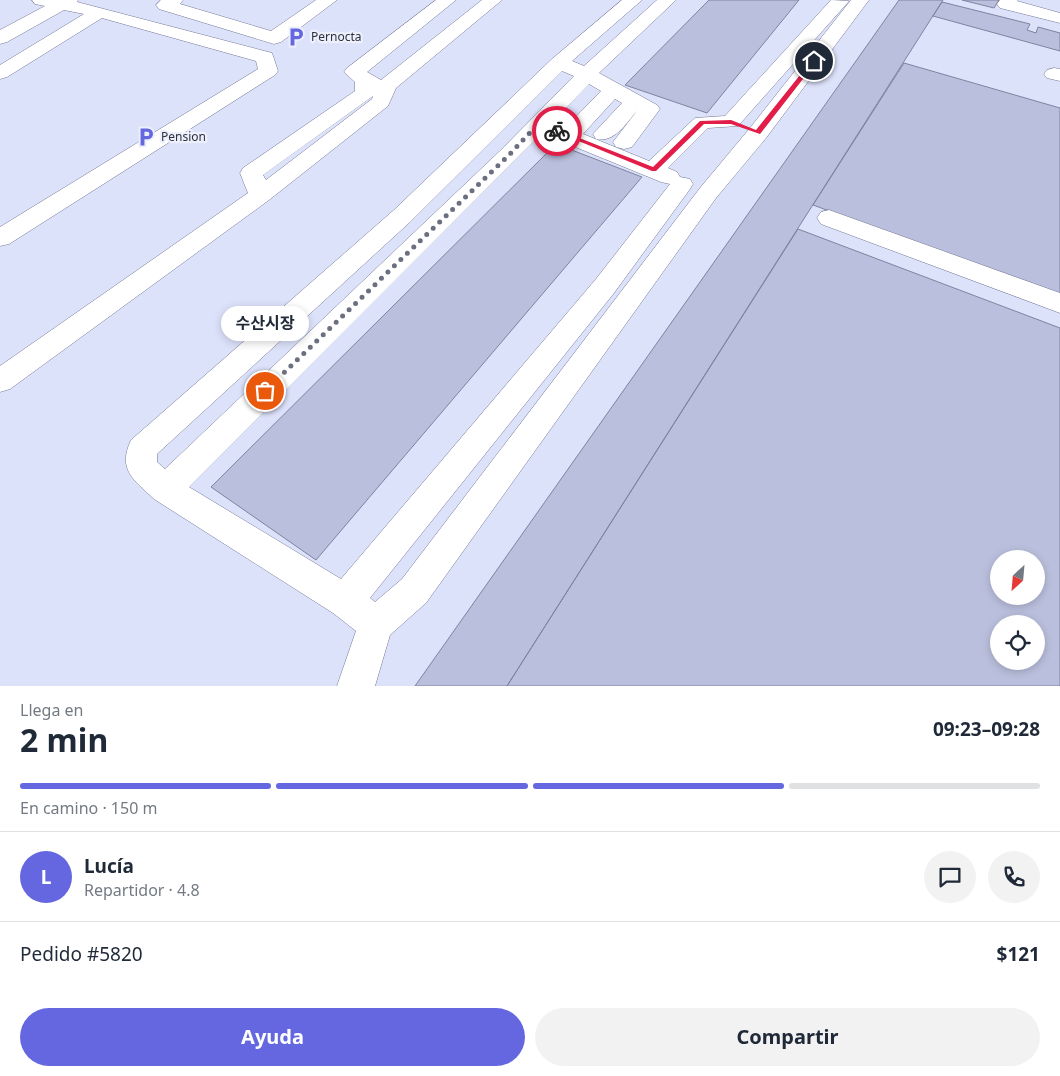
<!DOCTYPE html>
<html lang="es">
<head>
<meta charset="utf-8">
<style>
	body { margin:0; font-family:"Noto Sans","Noto Sans KR",sans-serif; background:#f2f2f3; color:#1f2937; height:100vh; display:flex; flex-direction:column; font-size:19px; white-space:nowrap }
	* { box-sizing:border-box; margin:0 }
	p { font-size:16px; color:#747a83 }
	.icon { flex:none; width:28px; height:28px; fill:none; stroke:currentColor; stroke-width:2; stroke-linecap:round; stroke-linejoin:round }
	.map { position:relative; height:686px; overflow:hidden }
	.drawer { display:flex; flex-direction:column; background:#fff; flex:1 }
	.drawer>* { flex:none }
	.needle { width:32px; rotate:206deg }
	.buttons { position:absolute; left:990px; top:550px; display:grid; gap:10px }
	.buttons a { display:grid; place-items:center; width:55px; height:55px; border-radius:50%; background:#fff; box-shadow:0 2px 8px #0003; font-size:25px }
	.pin { position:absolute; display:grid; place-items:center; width:42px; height:42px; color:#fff; margin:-21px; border:2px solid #fff; border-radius:50%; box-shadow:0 1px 5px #0007 }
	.courier { position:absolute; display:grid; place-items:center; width:50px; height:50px; margin:-25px; border:4px solid #e11d48; border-radius:50%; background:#fff; color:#222; box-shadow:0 1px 6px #0007 }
	.bubble { position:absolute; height:35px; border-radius:18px; background:#fff; box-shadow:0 2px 8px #0003; font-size:16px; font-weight:700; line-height:35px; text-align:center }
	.overview em { font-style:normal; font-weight:700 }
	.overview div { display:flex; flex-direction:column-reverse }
	.overview { display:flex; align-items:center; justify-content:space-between; height:85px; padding:0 20px }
	h1 { font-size:32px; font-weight:700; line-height:38px }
	.bar { display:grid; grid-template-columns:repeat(4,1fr); gap:8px 5px; align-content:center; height:60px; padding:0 20px }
	.bar i { height:6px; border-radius:4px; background:#e0e1e3 }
	.bar .on { background:#6467e0 }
	.bar p { grid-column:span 4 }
	.line { display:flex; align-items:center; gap:12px; padding:0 20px; border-top:1px solid #e0e1e3 }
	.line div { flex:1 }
	.round { display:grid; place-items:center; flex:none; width:52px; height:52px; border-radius:26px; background:#f2f2f3 }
	.button { display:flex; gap:10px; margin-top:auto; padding:10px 20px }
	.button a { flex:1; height:58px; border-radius:30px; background:#6467e0; color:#fff; font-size:20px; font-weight:700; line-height:58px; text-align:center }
	.button a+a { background:#f2f2f3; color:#1f2937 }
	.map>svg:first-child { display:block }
</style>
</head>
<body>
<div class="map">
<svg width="1060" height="686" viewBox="0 0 1060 686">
	<rect width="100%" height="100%" fill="#dde2fb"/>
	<path fill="#babfdd" stroke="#7e839f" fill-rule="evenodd" d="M709,0H799L707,113L625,85Z
		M899,0H943L507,686H415Z
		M962,0H999L994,8Z
		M942,2L1030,24L1027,30L1036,33L1038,27L1060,33V51L933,16Z
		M904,63L1060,108V295L813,205Z
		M556,144L642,177L316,560L211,487Z
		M798,229L1060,328V686H507ZM999,559H1036V596H999ZM999,624H1036V661H999Z"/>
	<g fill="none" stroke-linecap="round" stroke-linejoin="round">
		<defs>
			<path id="minor" d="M32,0H78L77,2L272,53L278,71L275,75L9,244L0,246V227L258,69L256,61L102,18L7,77L0,79V65L84,14L64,10L7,42L0,44V30L45,6L35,4Z
				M161,0H183L180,4L271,31L316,0H337L281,42L274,44L159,9L156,5Z
				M436,0H456L367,72L381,80L482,0H502L396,88L388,106L269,200L10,389L0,392V366L248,193L240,173L243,168L355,91V82L344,72L347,68ZM373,96L372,99L266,180L263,175Z
				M622,0H642L572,61L584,66L657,0H676L599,73L657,105L660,109L632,147L624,149L616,147L613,142L637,111C626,123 615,143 596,139L593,134L622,103L615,99L583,134L649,161L695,118L725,116L831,0L849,1L738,126L708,128L668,168L677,172L680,177L690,179L693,184L690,189L614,293L370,598L375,602L402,579L700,188L750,128L851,0H869L766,138L716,198L426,603L390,635L375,686H337L356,631L333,613L154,499C134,480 117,470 131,440L394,210L552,59ZM562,71L574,76L501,150L165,469L157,462V454L410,222ZM589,84L601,91L566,127L554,124L550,125ZM544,131L546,135L661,182L670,184L596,279L341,579L189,487Z
				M1000,0H1018L1017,1L1060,13V23L1000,8L997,4Z
				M1054,68L1060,69V81L1047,78L1044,74L1047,70Z
				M829,210L1060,293V313L821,224L817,218L821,212Z"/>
		</defs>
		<use href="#minor" stroke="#747894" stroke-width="1"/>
		<use href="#minor" fill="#fff" fill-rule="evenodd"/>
	</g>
	<path fill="#e11d48" d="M812,60L817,61L760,134L731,124H704L656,171H652L554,131L559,130L653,167L700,121L731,120L756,130Z"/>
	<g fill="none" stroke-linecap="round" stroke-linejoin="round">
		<path stroke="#6c6f80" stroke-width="5" stroke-dasharray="0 9" d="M265,391L509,155L539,123L557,131"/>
	</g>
	<defs>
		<symbol id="parking-bare" viewBox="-9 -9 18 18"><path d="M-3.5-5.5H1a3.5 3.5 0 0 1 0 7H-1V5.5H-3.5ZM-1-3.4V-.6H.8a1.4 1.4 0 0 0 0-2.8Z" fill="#6467e0" stroke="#edf0fc" stroke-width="2.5" paint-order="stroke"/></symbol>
	</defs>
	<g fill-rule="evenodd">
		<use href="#parking-bare" x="282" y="23" width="28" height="28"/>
		<use href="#parking-bare" x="132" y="123" width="28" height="28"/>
	</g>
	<g text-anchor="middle" stroke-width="4.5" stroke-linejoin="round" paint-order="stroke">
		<g font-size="12" fill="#2f313d" stroke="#edf0fc" text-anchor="start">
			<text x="311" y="41">Pernocta</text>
			<text x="161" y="141">Pension</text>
		</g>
	</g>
</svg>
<div class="buttons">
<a><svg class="needle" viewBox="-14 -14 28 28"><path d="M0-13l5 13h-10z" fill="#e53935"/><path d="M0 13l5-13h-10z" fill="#747a83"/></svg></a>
<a><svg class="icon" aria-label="locate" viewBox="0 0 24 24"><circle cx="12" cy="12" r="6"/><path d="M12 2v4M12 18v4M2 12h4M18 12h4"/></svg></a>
</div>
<div class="pin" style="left:265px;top:391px;background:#ea580c"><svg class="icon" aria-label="bag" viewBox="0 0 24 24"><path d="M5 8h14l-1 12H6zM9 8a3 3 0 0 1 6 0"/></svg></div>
<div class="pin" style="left:814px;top:61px;background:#1f2937"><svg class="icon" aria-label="home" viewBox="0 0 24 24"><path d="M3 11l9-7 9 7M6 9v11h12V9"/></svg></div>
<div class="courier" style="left:557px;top:131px"><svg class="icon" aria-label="bike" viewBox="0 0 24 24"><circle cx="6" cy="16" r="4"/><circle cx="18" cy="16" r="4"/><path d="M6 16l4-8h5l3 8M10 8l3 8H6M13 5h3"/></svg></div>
<div class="bubble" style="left:221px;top:306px;width:88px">수산시장</div>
</div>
<section class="drawer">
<div class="overview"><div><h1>2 min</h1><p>Llega en</p></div><em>09:23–09:28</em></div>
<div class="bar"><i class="on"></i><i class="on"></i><i class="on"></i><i></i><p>En camino · 150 m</p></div>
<div class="line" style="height:90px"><b class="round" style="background:#6467e0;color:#fff">L</b><div><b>Lucía</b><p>Repartidor · 4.8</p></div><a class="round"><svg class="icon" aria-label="chat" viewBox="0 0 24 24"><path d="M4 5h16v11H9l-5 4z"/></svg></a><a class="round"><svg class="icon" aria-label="phone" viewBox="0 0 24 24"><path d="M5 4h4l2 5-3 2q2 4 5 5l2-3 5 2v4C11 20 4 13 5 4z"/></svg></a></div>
<div class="line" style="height:65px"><div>Pedido #5820</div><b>$121</b></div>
<div class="button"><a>Ayuda</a><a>Compartir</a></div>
</section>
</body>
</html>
